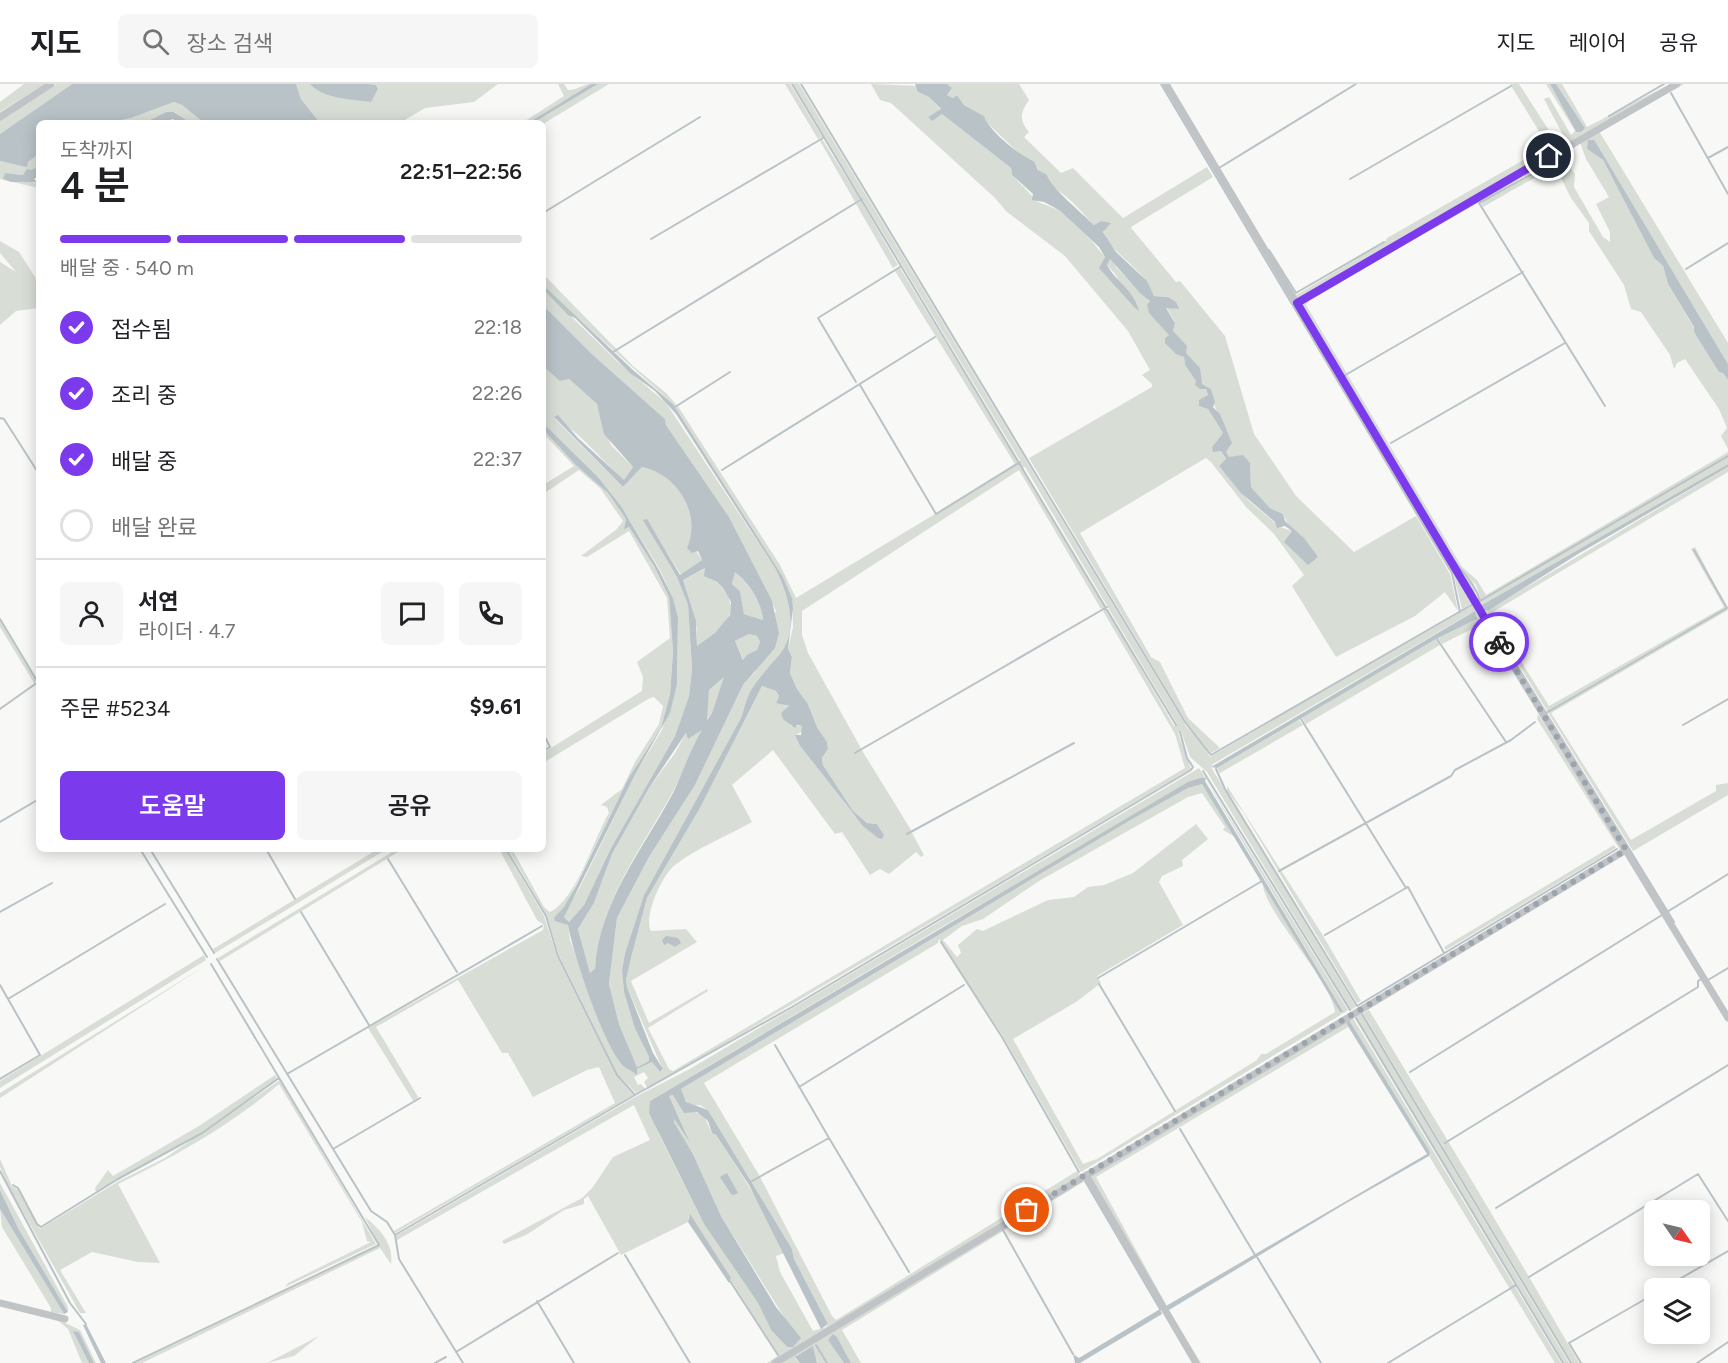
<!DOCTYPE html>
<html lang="ko">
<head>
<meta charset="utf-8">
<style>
	body { margin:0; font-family:Figtree,"Noto Sans KR",sans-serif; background:#f6f6f6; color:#202124; height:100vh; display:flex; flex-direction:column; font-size:22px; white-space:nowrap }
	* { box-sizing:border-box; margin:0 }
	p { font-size:20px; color:#757577 }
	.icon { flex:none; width:33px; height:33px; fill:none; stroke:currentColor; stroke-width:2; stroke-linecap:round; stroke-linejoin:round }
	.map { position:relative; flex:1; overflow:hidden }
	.side { position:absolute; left:36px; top:36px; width:510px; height:732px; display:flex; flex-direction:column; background:#fff; border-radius:9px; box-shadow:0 3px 15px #0003 }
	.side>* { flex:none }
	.needle { width:39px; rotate:124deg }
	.buttons { position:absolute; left:1644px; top:1116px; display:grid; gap:12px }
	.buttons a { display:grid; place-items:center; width:66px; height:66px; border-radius:9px; background:#fff; box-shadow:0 3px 15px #0003; font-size:30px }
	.pin { position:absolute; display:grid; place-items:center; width:51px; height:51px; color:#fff; margin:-26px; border:3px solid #fff; border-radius:50%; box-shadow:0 2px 6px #0007 }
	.courier { position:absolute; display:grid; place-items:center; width:60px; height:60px; margin:-30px; border:4px solid #7c3aed; border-radius:50%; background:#fff; color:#222; box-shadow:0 2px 8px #0007 }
	.headline em { font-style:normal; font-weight:600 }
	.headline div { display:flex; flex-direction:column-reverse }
	.headline { display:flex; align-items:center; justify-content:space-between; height:102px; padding:0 24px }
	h1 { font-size:39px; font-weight:600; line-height:45px }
	.bar { display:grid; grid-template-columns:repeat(4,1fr); gap:9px 6px; align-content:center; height:72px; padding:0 24px }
	.bar i { height:8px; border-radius:4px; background:#e0e0e0 }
	.bar .active { background:#7c3aed }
	.bar p { grid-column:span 4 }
	.line { display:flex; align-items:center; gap:15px; padding:0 24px; border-top:2px solid #e0e0e0 }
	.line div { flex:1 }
	.round { display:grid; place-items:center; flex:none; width:63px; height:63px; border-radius:9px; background:#f6f6f6 }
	ol { padding:0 24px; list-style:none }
	li { display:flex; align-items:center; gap:18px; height:66px }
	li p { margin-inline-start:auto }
	li .icon { padding:6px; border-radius:50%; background:#7c3aed; color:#fff; stroke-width:4 }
	li:last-child { color:#757577 }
	li i { width:33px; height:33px; border:3px solid #e0e0e0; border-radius:50% }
	.cta { display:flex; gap:12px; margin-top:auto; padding:12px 24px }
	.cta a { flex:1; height:69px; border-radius:9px; background:#7c3aed; color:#fff; font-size:24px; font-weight:600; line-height:69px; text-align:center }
	.cta a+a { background:#f6f6f6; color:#202124 }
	header { display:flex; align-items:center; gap:36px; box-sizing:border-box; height:84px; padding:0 30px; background:#fff; border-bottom:2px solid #e0e0e0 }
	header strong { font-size:28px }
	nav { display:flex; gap:33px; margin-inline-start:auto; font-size:21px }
	.search { width:420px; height:54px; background:#f6f6f6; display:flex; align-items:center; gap:15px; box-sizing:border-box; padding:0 21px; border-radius:9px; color:#757577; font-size:22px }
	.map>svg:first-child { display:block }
</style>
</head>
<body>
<header>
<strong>지도</strong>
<div class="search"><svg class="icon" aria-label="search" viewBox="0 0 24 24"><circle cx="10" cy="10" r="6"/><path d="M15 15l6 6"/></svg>장소 검색</div>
<nav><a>지도</a><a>레이어</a><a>공유</a></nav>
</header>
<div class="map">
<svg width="1728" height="1279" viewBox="0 0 1728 1279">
	<rect width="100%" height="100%" fill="#f8f8f6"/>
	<path fill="#d8ddd6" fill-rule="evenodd" d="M24,0H45L0,28V18Z
		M57,0H72L0,50V36Z
		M296,0H310L370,18L378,5L376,1L368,0H498L474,18L425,24L400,39H320L301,15Z
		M558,0H564L568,6C576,7 582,0 591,0L528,39H522L564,12Z
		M598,0H609L543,40L533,39Z
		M785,0H790L822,53L818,55Z
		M793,0H799L1186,642L1202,659L1210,673L1473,521L1484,539L1442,560L1438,554L1477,535L1471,529L1213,680L1211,683L1356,923L1351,926L1207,688L1190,673L1181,647L1178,649L1191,685L648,1005L644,998L648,994L644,988L634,993L638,1001L641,1000L645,1005L636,1009L618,991L559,871L547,832L508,765H512L544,823L550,828C576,816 594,754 609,729L607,723L601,721L622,705L635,678L659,640L663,622L654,613L650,614L543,679V669L642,607L643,593L637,578L670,554L667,514L629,447L587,473L581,472L617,445L623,437L600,404L579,386L543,410V401L574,382L543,349V345L608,409L626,435L625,446L629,443L654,482L669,513L673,567L670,610L661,644L628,695L558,837L568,841L570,856L608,956L633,988L637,990V985L652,978L660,988L663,986L627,903L626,896L631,874L647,814L700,724L762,602L776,607L779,612L776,618L790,623L784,627L791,642H802L803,647L796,651L800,662L854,731L878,754L884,751L877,740L867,739L853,727L823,681L822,674L828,665L827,658L817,643L808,620L797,605L790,589L792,573L788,565L793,543L792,514L783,493L673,320L550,209L543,201V190L633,282L666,309L679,324L780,481L796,514L1021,378ZM1025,383L1177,640L1174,642L1106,524L1103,527L1175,650L1185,684L673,987L669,985L648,944L708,907L707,905L649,939L631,897L697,858L686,845L651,847C643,833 662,791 675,781C697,764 727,752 752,738L732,701L773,666L835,750L842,748L870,791L880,785L889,790L916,768L921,773L924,771L912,749L908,750L911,746L863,668L808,569L802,551V527L1019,386L1101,525L1105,523L1024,388L1022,384Z
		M871,0L918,2V8L929,13L941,26L928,33L932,36L942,30L1011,84L1012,91L1038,118L1059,126L1090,155L1105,173L1100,184L1133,222L1115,190L1107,181L1110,174L1114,176L1116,183L1150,217L1149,229L1166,246L1184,273L1185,281L1196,297L1206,305L1208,311L1199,321L1208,325L1223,349L1212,363L1221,367L1226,376L1219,382L1248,416L1280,443L1293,447L1314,469C1306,454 1288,445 1283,430L1270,424L1251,403L1250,379L1229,373L1225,367L1230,363C1228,340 1213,329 1211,305L1202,300L1173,247L1175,238L1166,223L1178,225L1168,213L1154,212C1149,205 1148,198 1142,192C1126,173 1105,164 1101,137L1094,141C1086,133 1079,124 1070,116C1056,104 1041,95 1034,77L1023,73L984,36V32L964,21L957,11L953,14L947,11L952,4L947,0H1019L1029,16C1020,29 1019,36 1029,48L1024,53L1061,89L1073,84L1123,134L1207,83L1213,93L1131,143L1132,145L1176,198L1180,197L1225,252L1254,350L1296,412L1354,468L1416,432L1450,490L1458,527L1445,508L1415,532L1336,573L1292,502L1304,491L1274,450L1246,423L1211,378L1206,374L1199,378L1080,449L1151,573L1160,578L1188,634L1220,664L1211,669L1186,638L1029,374L1152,303V300L1142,291L1150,286L1128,247L1065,172L1007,128L994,113L891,19L880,16Z
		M1510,0H1519L1557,59L1565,55L1544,15L1549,13L1571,51L1575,47L1546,0H1550L1575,47L1585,44L1556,0H1562L1587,43L1670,0H1684L1599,47L1728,259V280L1598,62L1587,65L1603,76L1654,174L1663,182L1668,200L1694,244V248L1728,296V365L1721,352L1727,344L1719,325L1685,275L1677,279L1674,285L1670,271L1641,228L1631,225L1624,201L1589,147V139L1571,114L1555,82L1483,123L1481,119L1560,74L1564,75L1575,90L1574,103L1603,153L1610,158V148L1596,120L1609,113L1586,75L1580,58L1309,217L1306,221L1462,483L1477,496L1486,511L1728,368V380L1480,522L1459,488L1473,500L1477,516L1480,513L1476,501L1459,484L1295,212L1385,158L1387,154L1548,62Z
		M174,18L182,21L204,39H191L175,28H166L144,39H108L131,34Z
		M822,55L860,115L855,118L820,57Z
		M39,70V82L23,91L5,89L17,98L28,96L39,101V104L0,95V77L23,81Z
		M861,117L898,181L893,184L856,120Z
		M0,157L19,168L39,199V224L16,227L0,241V178L16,188L0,169Z
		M900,184L1018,378L1015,380L895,187Z
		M543,205L618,278L666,319L775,484C788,509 800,547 779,571C769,583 757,595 750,608C746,615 744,626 741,634L644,811L625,869L622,886L624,908L635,945L649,973V977L637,983L619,940L609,900L617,834L649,773L695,701L743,601L755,588L776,527L729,433L666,341L665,335L593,271L543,221Z
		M543,282L560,296L569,295L597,320L611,361L633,383L624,397C603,377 579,347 554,334L623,403L642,383C676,390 698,425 690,458L702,476L681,491L646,435L657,459L677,493L688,521L692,585L689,612L675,652L611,764L584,821L569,838L564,833L565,827L579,805L637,687L662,646L677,600L678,533L673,514L660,486L621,422L598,393L543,339Z
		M1728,383V388L1491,529L1549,622L1724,523L1691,465L1695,463L1728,526L1551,629L1631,756L1716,707V701L1728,699V711L1633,767L1486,527Z
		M706,484L710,495C719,498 722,503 727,511C740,534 714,552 697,563V544L683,496Z
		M735,487C748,500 762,517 763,536L744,530L740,507L732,500Z
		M1453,488L1472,519L1462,525Z
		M0,537L37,598L34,599L0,543Z
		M749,550L757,552L760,558L757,566L744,577L735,557Z
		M1436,555L1440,561L1306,640L1302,634Z
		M725,592L712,629L706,636L709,606Z
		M1538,630L1621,763L1620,766L1537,635Z
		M1299,636L1303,641L1220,689L1217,684Z
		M703,645C690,666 683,690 671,711C640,767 599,819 595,886L590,889L578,845L594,819L612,770L649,704L675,669L686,649L688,654Z
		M1199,684L1348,926L1344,929L1206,696L1200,694L935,847L650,1017L659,1050L704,1140L758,1219L771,1246L787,1263L784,1233L721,1132L693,1070L674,1038V1034L689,1055L669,1012L673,1011L693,1027L704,1032L712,1049L716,1051C741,1089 766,1127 784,1169L776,1172L780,1188L813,1247L826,1243L828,1240L794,1175L792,1165L708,1026L700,1021L690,1022L680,1010L681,1005L1129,737L1188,704L1202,700L1237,754L1223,746L1225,743L1202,709L1188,713L1039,797L983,835L962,842L943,856L957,873L961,869L958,861L977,845L983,847L1048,816L1074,813L1088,803L1104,801L1133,789L1196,740L1208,755L1182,776L1183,782L1162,792L1159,798L1183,841L1097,892L1101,899L1076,918L1013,955L1083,1080L1097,1075L1257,976L1261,970H1266L1335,928C1332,897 1261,824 1263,799L1342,930L1081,1088L1003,952L939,855L938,859L704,999L759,1091L832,1232L836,1236L1077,1087L1080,1091L771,1279H767L779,1271L689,1131L688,1138L621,1171L588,1112L584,1115V1120L564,1126L526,1151L504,1160L502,1157L582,1114L593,1103L613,1073L650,1056L634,1021L397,1156L396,1152L635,1013L688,986Z
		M1227,702L1322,850L1361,917L1357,919L1243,728L1227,707Z
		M1614,761L1616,764L1446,866L1444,863Z
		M378,765H387L215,869L213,865Z
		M397,765H403L220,877L218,874Z
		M499,765H505L544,832L557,872L616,991L633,1011L395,1149L394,1147L615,1019L599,983L587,986L533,1013L508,969H502L458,896L376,943L418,1013L414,1018L368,944L543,846L544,841L537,836Z
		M204,871L206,876L0,1004V997Z
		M208,880L0,1014V1009Z
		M1369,926C1440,1044 1511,1160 1579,1279H1572L1363,929Z
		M1361,930L1569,1279H1564L1356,933Z
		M1353,934L1561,1279H1555L1429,1072L1430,1068L1349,936Z
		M1346,938L1348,943L1096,1093L1169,1226L1201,1279H1198L1091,1093L1092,1089Z
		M275,991L277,994L274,997L203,1047L96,1108L95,1104L108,1086L113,1092L199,1042Z
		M280,996L376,1160L285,1203L288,1199L371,1158L367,1157L362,1138L279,1000C231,1041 174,1073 118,1100L160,1179L138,1178L92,1168L60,1186L86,1229H80L9,1103L0,1083V1075L12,1102L17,1105L40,1145L119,1097L165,1074Z
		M1082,1096L1083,1098L842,1246L861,1279H851L837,1253L828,1255L844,1279H828L815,1259L826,1279H817L813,1263L795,1274L800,1279H779Z
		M0,1099L68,1223V1228L18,1144L0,1106Z
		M0,1125L64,1230L51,1228V1224L2,1143Z
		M365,1133C380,1145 394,1160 391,1180L380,1164L142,1279H136L379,1161Z
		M55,1234L80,1246L96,1279H94L79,1248H74L89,1279H82L68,1245Z
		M319,1252L294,1272L267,1279Z"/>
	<path fill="#b9c3c7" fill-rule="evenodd" d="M72,0H296L301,15L320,39H204L182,21L174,18L131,34L108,39H39V70L28,78L27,83L0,77V50Z
		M310,0H368L376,1L378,5L371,18C350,15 324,15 310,0Z
		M591,0H598L533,39H528Z
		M915,0H947L952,4L947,11L953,14L957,11L964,21L984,32C987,45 1021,73 1034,77L1038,86L1047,91C1050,103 1083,130 1094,141L1101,137L1111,139L1103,148L1116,168L1147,197L1154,212L1168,213L1176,218L1179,225L1166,224L1175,239L1173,247L1187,262L1186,269L1200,284L1202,300L1211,305L1215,318L1213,323L1220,330L1232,359L1226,368L1229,373L1243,371L1250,379L1251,403L1270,424L1283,430L1285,437L1304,454L1318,473L1308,481L1284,458L1292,447L1285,442L1277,444L1275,438L1241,409L1219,382L1226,375L1221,367L1213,368L1212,363L1223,349L1208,325L1199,322V316L1208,311L1206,305H1200L1195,301L1196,297L1185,281L1184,273L1176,270L1165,259V254L1169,251L1149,229L1147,221L1150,217L1141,210L1110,175L1107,181C1116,198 1134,206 1139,227L1133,222L1099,184L1105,173L1099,163L1059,126L1044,118L1032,116L1033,110L1012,91L1011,84L942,30L932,37L928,33L941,25L929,13L918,8Z
		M1550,0H1556L1585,44L1581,48H1576Z
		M166,28H174L191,39H179L173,35L161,39H144Z
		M1588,56H1594L1598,62L1728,280V296L1723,289L1719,288L1694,248V243L1668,200L1663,182L1654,174L1603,76L1587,65Z
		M39,82V94H34L36,98H11L3,95L5,89L23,91L27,85L31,86Z
		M543,201L633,286L673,320L783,493L792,514L793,524L788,565L792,573L790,589L797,605L808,620L817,643L827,658L828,665L822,674L823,681L853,727L867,739L877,740L884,751L882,755L878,754L863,742L800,662L795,651H801L802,642L797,641L795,644L783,635L781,629L789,622L776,619L779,612L776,607L762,602L700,724L647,814L631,874L626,896L627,903L653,969L663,985L660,988L652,978L637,985V991C633,988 630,986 626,984C606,971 572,866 568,841L555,837L554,834L564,823L576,802L628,695L661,644L670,610L673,567L669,513L654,482L629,443L624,446L626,435L608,409L576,381L543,345V339L598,393L621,422L659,486L673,514L678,533L677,600L670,629L637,687L564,833L569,838L584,821L611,764L675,652L689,612L692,585L688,521L677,493L643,436L647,435L680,491L702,476L698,467L692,469L687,464C702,430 677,390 642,383L623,403L554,333L558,331L578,354L624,396L633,383L604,350L597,320L569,295L560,297L543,282V221L593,271L665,335L666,341L729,433L772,517L779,549L775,564L743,601L695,701L649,773L617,834L609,900L619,940L637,983L649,977V973L635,945L624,908L622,886L625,869L644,811L741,634C744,626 746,615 750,608C757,595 769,583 779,571C800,547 788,509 775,484L676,330L655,307L630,289L575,234L568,231L543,205ZM705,484L704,492L717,498L723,504L731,518L730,531L715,549L697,562L696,537L683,496ZM735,488C748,498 762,518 763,536L744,530L740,507L732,500ZM749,550L757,552L760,558L757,566L747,571L743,576L735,557ZM724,593L712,629L707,636L709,606ZM702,646C690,666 683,688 673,709C642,767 599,818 595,885L590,889L578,845L594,819L612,770L649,704L686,649L688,655Z
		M1728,380V383L1578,470L1489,526L1484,527L1480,522Z
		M1475,527L1477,535L1436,555L1217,684L1211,683Z
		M1200,694H1206L1205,697L1344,929L1340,928L1202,700L1188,704L1129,737L681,1005L686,1018L708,1026L792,1165L794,1175L828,1240L821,1245L749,1101L716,1051L712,1049L708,1037L697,1028L684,1029L673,1011L669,1012L690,1058L674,1035V1038L693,1070L721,1132L776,1223L801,1254L793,1263H787L771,1246L758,1219L704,1140L649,1029L650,1017L1188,698Z
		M666,852L678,854L681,859L675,863L668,859L664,861L662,856Z
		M1349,936L1430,1068L1429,1072L1343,1121L1169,1226L1166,1222L1427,1070L1346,939Z
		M727,1089L738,1109L734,1111L731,1110L720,1093Z
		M0,1106L18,1144L68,1228L64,1230L0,1125Z
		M690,1130L731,1194L729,1199L688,1138Z
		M1160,1225L1162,1230L1080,1279H1075L1073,1270L1079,1274Z
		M86,1240L106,1279H101L83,1241Z
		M73,1247L79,1248L94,1279H89Z
		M833,1250L837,1253L851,1279H844L828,1256Z
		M813,1262L817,1279H800L795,1273Z"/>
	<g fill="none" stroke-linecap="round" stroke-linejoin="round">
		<path stroke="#b9c3c7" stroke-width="2" d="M792,0L1176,641
			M801,0L1185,638L1211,671L1473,520
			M1161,0L1452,489L1460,528
			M1671,9L1728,110
			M1609,32L1664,0
			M1708,74L1728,63
			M1559,75L1479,119L1605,322
			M1219,84L1356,0
			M1350,95L1511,2
			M36,98L39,99
			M543,129L700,33
			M651,155L823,54
			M1269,166L1296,209L1384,158
			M1686,185L1728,159
			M613,268L862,115
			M1342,293L1523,188
			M856,298L818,234L900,183
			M860,301L936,430L1020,378
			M675,323L730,288
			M0,334L4,335L39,390
			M1391,359L1565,259
			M722,386L935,253
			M1451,472C1462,489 1475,498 1480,517L1728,372
			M0,535L39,600
			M1437,555L1506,658
			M1503,559L1674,838
			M0,625L38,598
			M1546,629L1727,524L1694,466
			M1301,635L1406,804L1408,803L1444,869
			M1683,641L1728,615
			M543,649L550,663L543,667
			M855,669L1107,523
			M1216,685L1225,705L1357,922L1617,765
			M1203,687L1350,926
			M0,738L39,715
			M907,750L1074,659
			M140,765L207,873
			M150,765L214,869
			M266,765L295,815
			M506,765L546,832L558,872L617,991L635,1011L792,923L1191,686L1193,683L1187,674L1180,648
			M388,775L457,888
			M1279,787L1451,692L1455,686L1511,656L1535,638
			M0,828L52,799
			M301,828L369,941
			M1667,828L1728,790
			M1325,851L1406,804
			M941,858L1002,953L1079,1088
			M217,875L371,1127L387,1138L395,1151L635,1011
			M1098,894L1262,797
			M1708,896L1728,884
			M1099,900L1175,1027
			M0,901L40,971L0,995
			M8,915L165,820
			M1362,930L1571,1279
			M1356,934L1563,1279
			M775,961L829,1054
			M1410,988L1662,831
			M287,990L542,842
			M799,1003L964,901
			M1180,1045L1255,1171
			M1445,1059L1698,903V897L1703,894
			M333,1065L420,1014
			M0,1087L70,1219L86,1240
			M752,1097L829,1054L909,1188
			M1085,1097L1160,1225
			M13,1101L18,1104L37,1140L41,1143L118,1095L202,1049L279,994
			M1496,1124L1728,981
			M1003,1146L1073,1270
			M395,1151L399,1175L463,1279
			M625,1171L690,1279
			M1257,1173L1321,1279
			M1529,1193L1698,1090L1728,1137
			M730,1197L778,1271
			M1664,1204L1728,1167
			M537,1217L574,1279
			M816,1261L827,1279
			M456,1268L618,1169
			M133,1279L379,1161L211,880
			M435,1279L446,1273
			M1388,1279L1516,1201
			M1581,1279L1569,1259L1654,1210
			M1697,1279L1728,1258"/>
		<path stroke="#c0c4c7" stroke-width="7" d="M1166,0L1477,522L1728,934
			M0,33L51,0
			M1297,219L1677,0
			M1086,1091L1196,1279
			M0,1219L65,1235
			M775,1279L1626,766"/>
	</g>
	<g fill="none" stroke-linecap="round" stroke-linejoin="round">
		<path stroke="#9ca5ac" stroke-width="6" stroke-dasharray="0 10.8" d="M1027,1126L1626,766L1499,558"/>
		<path stroke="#7c3aed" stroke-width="8" d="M1499,558L1297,219L1549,72"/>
	</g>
</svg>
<div class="buttons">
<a><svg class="needle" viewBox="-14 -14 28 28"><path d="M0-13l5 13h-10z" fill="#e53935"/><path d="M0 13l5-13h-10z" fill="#757577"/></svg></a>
<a><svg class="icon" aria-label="layers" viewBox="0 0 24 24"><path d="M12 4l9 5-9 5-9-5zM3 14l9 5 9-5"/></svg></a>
</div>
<div class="pin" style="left:1027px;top:1126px;background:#ea580c"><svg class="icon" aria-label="bag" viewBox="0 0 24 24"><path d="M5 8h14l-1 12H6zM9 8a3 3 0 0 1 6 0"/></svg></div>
<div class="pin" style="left:1549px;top:72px;background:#1f2937"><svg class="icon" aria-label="home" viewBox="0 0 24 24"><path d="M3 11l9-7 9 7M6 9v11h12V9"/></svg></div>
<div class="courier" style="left:1499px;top:558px"><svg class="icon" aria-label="bike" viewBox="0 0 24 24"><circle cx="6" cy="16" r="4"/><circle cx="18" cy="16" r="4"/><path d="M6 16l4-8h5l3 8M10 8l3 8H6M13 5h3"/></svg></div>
<section class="side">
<div class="headline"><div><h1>4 분</h1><p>도착까지</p></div><em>22:51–22:56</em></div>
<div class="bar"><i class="active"></i><i class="active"></i><i class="active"></i><i></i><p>배달 중 · 540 m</p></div>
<ol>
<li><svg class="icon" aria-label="check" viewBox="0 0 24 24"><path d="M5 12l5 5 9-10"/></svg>접수됨<p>22:18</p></li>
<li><svg class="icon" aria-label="check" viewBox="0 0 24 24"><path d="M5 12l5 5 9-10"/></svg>조리 중<p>22:26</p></li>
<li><svg class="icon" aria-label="check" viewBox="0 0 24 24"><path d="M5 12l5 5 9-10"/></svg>배달 중<p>22:37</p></li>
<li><i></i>배달 완료</li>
</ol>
<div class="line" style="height:108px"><a class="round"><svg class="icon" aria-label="person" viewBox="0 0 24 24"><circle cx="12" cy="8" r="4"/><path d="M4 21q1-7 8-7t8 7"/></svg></a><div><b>서연</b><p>라이더 · 4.7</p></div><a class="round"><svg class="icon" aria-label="chat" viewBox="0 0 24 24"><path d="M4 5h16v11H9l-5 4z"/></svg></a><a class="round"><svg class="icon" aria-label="phone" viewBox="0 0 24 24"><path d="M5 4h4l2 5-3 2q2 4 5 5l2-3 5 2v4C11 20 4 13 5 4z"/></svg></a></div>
<div class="line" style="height:78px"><div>주문 #5234</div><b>$9.61</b></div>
<div class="cta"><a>도움말</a><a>공유</a></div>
</section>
</div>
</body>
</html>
